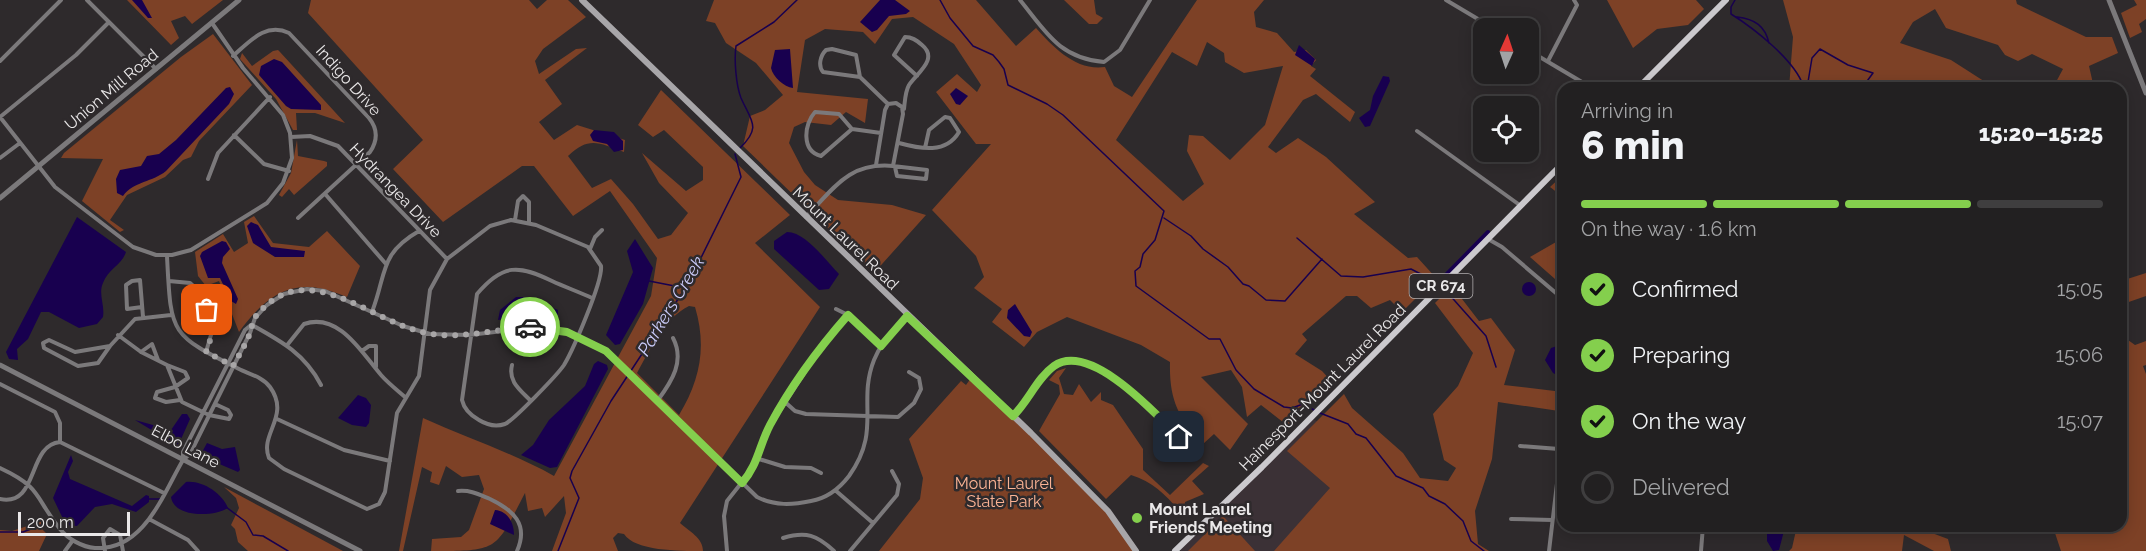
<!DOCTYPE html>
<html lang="en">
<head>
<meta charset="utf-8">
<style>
	body { margin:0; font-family:Raleway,sans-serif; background:#2e2d2e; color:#f1f3f6; height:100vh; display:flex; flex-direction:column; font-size:22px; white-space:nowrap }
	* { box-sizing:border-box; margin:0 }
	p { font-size:20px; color:#a2a3a5 }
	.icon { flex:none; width:33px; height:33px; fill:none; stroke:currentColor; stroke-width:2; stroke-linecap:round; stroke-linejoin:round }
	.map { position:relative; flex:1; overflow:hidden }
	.drawer { position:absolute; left:1557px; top:82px; width:570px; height:450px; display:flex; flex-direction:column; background:#222021; border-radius:18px; box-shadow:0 3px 15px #0003,0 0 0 2px #3f3e3f }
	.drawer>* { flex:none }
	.needle { width:39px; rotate:3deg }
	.controls { position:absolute; left:1473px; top:18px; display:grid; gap:12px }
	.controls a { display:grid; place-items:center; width:66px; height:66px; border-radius:12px; background:#222021; box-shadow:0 3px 15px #0003,0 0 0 2px #3f3e3f; font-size:30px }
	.scale { position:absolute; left:18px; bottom:15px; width:112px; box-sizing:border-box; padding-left:6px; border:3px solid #eae8e9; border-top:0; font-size:16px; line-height:21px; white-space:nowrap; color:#eae8e9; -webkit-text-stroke:4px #2e2a2c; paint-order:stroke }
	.pin { position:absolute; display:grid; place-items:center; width:51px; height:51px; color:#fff; margin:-26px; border-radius:12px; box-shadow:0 3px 9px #0006 }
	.courier { position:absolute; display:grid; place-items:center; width:60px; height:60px; margin:-30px; border:4px solid #84cf4d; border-radius:50%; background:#fff; color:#222; box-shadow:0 2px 8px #0007 }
	.head em { font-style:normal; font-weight:800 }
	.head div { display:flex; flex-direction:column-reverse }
	.head { display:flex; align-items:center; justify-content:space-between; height:102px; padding:0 24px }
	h1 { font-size:39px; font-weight:800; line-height:45px }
	.bar { display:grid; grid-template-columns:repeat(4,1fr); gap:9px 6px; align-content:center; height:72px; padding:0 24px }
	.bar i { height:8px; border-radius:4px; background:#3f3e3f }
	.bar .on { background:#84cf4d }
	.bar p { grid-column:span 4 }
	ol { padding:0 24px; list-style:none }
	li { display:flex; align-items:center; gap:18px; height:66px }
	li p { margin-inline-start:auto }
	li .icon { padding:6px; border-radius:50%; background:#84cf4d; color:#111; stroke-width:4 }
	li:last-child { color:#a2a3a5 }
	li i { width:33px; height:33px; border:3px solid #3f3e3f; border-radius:50% }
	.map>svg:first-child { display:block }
</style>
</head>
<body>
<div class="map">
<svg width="2146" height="551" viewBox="0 0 2146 551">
	<rect width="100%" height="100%" fill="#2e2a2c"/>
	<path fill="#3b3136" d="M1311,418L1341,434L1403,551H1181L1178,547Z"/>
	<path fill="#7d4126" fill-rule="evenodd" d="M127,0H223L192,24L185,16L171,21L179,38L171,45Z
		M311,0H529L537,9L547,0H568L586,17L543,49L535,61L539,74L576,49L587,48L545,80L562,104L539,122L554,140L577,125L625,140L624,152C599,143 589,136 568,156L592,188L611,179L633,204L658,239L671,235L688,213L659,183L642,153L686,191L703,180V167L664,130L653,137L638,125L661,90L790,215L755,243L820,307L680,523C689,531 703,538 703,551C678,551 635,551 624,534L618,533L613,538L618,551H552L566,513L564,496L545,517L542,508L528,511L525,493C495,551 499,551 431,551L432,539L461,537L469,530L484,489L479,475L462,477L446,466L439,485L430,482L432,472L422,467L403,551H399L423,418C467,438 513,453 554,476L651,296L657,258L610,191L573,216L534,166H522L443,222L393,169L423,140L308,13ZM689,306L695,307C707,347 700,380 679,415L637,373C650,350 664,318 689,306Z
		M714,0H976L1016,46L1036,28C1054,48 1076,71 1105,67L1114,86L1132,97L1197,0H1264L1254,12L1256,27L1277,33L1294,52L1306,50L1316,60L1311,66L1316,69L1310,76L1355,112L1350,122L1316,94L1303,100L1268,147L1276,153L1298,138L1326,157L1375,202L1354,214L1408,258L1417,257L1436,278L1393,321L1398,308L1390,300L1371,308L1357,296H1346L1302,334L1307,340L1295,354L1322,371L1332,382L1288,426L1261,405L1247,417L1242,387L1231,370L1201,377L1248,424L1230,450L1214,434L1203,444C1178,418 1169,399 1170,362L1141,345L1067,317L1037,332L1024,347L992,322L1002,309L974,288L984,277L976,256L932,210L991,144H976L936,92L957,74L977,92L981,85L954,44L913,17L892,19L875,44L863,32L825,29L805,40L797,92L868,99L865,123L846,112L831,125L805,122L794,127L789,143L804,172L815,185L838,200L892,205L926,215L874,273L743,146L750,116L765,110L783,95L756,63L726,43L715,23L706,21ZM1207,42L1224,53L1225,62L1244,73L1283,66L1265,125L1230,160L1203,136L1189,135L1187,151L1204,184L1183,201L1116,140L1172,52L1197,66Z
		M1064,0H1094L1096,14L1103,18L1097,24H1089Z
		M1607,0H1696L1704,9L1688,25L1657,29L1633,48Z
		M1783,0H2016L2017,4L2086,37H2112L2118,53L2089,66L2094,88H2056V82L2063,69L2032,54L2018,61L2005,55L1998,45L1946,28L1935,9L1913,22L1900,43L1951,60L1990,85L2001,88H1789L1793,37Z
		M2134,0H2146V19L2139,24L2142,32L2130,38L2121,13L2137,5Z
		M213,34L252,85L199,141L191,157L183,160L165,177L127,195L110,220L124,230L120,232L82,201L103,159L61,158L64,153L181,57Z
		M278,50L280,52L345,123L315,113H296L297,130H293L276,99L240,59L242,53L252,66L273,51Z
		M297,140L298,156L324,161L327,162V166L294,195L289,189L282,197L279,195L291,173Z
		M1563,175V197L1550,187Z
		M254,216L273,243L309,247L327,231L360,266L347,297C297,275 270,290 239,332L219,281L206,286L198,276L195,252L223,234L234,252L248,243L244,222Z
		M1563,238V267L1555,279L1530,257Z
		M2146,273V296L2123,304L2126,310L2121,320V281Z
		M1452,286L1479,321L1491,318L1515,350L1504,385L1563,392V415L1559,411L1498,402L1492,459L1475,511L1478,544L1489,551H1274L1330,488L1287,451L1344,394L1352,408L1403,453L1420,478L1448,481L1456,468L1444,460L1433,414L1458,386L1473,353L1435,303Z
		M2121,335L2135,345L2146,341V365L2143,366L2146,374V551H2061L2053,527L2121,526Z
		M1066,368L1059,378L1064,394L1073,395L1079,384L1091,402L1101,392V400L1113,405L1143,449V470L1170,495L1203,463L1209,466L1192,481L1204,494L1185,502L1184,516C1168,498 1155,482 1131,475L1106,499L1039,431L1060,394L1059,385L1049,380L1057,371Z
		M971,378L1108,511L1136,551H879L920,499L923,478L909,439L961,381L966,385Z
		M224,487L343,551H248L238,542L235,529L231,525L239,508L236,498Z
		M1223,516L1255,551H1188Z
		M46,520L42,529L47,534L39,551H0V530L12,531Z
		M1797,526L1930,527L1932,533L1948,539L1951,551H1934L1904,535L1902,551H1789L1792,548Z"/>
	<path fill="#18004f" d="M132,0H142L152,18H148Z
		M880,0H895L910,11L906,14L889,16L877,30L872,32L860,22Z
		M1299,45L1315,59L1312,66L1295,55Z
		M790,49L793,88C784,87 773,77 771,68L775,50Z
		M274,59L282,62L321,105V110L291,109L286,106L259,75L261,66Z
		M1383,76L1389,77L1390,81L1370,126L1365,127L1359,118L1370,110L1373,96Z
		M230,87L234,94L229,104L166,171C153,182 134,181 123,196L117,193L116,179L120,170L141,166L147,156L159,154L176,140L226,88Z
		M956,88L968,96L960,105L956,104L950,94Z
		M594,130L614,132L623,141V150L614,152L607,144L593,141L590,135Z
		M77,217L126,252C122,265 108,269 103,283C98,294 105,305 103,317L97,324L79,328L49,312H41L28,339L17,349L18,360L9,359L6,352Z
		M251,222L258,225L271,247L305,251L304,257H275L253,243L247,226Z
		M787,232C806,232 826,261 839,274L829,289L819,290L774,249V241Z
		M635,239L653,268L643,304L620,344L615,345L606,335L633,272L627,251Z
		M222,241L226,242L230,249L223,257L222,263L238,299L236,304L231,301L220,278H208L200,256L202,252Z
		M1522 289a7 7 0 1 1 14 0a7 7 0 1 1-14 0Z
		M516,297H524L558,310V317L529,315L498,320L500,310Z
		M1015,304L1032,332L1030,337L1024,336L1007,318L1008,310Z
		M1563,344V354L1560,358L1563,360V378L1553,373L1545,360L1551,348Z
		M598,361L607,365L608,369L557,467L550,468L521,455L533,445L549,420L585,386L594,364Z
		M358,395L366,398L371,405L369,423L366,427L352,425L338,418Z
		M182,414H187L190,419L178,446L135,420L171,430Z
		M207,443L222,449L235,447L240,470L238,472L203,457L201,454Z
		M71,455L73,461L68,472L70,479L132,506L146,495L149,496V502L136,512L112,504L95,507L77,526L66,525L53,498Z
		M186,482C202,480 222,493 228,508C214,517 174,518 171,497Z
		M495,510C508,511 514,523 514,535L490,524Z
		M1767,527H1785L1779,550L1773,551L1767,541Z"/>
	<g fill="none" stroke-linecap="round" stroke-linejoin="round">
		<path stroke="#18004f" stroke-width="1.5" d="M940,0L950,18L973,46L993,55L999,62L1004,69L1008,85L1047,104L1063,115L1164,211L1155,240L1143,254L1140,267L1135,271L1136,286L1209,339H1220L1236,370L1254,389L1284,407L1292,408L1303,404L1316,411
			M1735,0L1731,7V14C1755,29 1794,60 1803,85L1806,86
			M1737,17C1755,19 1765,26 1769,43
			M1807,88L1812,58L1820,49L1848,65L1873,73L1862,88
			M740,148C762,127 751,121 741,98C736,85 734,60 736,46L774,22L797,0
			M1164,218L1191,236L1203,249L1228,267L1243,284L1249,286L1266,300L1285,301L1322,259
			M1297,238L1341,276L1363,277L1411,269L1438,283
			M649,281L685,288
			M1447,292L1486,336L1496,367
			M1320,413L1348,424L1356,434L1366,438L1396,476L1423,488L1429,496L1445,504L1463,521L1471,541L1484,551
			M149,499H160
			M226,507L246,522L253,535L263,536L288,551
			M0,532H23L47,523
			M558,551L579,498L570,478L572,471L611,401L688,284L741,177L735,154"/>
		<path stroke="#18004f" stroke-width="4" d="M1438,283L1488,232"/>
		<path stroke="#7b797b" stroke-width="4" d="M87,0L156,69
			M1020,0C1046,32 1059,58 1104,62L1120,50L1150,0
			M1446,0L1493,28
			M109,22L76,55L0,117L55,187L133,247L156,255H172L191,250L267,203L283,183L292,158L290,133L283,115L243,68L212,23
			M832,49L856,55L860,77L823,72C818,66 820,56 826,50Z
			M1528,50L1592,88
			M233,56C250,41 266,22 289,33L369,118C378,129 378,140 370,152L298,218
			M0,61L61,0
			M1548,61L1577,5L1574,0
			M860,77L888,104
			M904,109C905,101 905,92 909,85C917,73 939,59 922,45C916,40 912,37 905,37L894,55L917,76
			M852,129L821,156C801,151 804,124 815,112L839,114L852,129L881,133
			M1417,131L1521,206
			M234,135L264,164L289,171
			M291,137L310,136L338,146L447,259
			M899,143C921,149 946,154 959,132L950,118L945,117L929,130L925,148
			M0,158L20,143
			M893,166L927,170L926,179L897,176L895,167
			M208,179L218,153L270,97
			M326,195L386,264
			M806,217C834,188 849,162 893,166L903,114L902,107L896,103L888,104L885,110L876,165
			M515,220L518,201L523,196L529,202V222
			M1488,239L1502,247L1563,299
			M590,249L595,237L602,230
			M167,256C171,334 169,334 239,369C249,374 263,377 270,387C291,416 259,434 269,458L284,469L367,509L379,504L385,492L397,413L419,376L430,290L447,259L490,226L511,220L536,225L588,247L601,266C603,281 573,350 564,365C558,374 514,420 505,424C496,427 487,425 479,420C470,415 464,409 462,400L477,294C503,263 519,265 552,281C565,287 579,292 592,298
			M169,281L190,283L200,292L213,328L206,352
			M142,307L127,309L126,285L132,281L140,280L143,317
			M836,309L848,315L881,346
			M372,312C387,273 379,254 419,231
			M252,325C281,341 305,354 321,385
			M118,335L141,352L167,365L182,402L209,415L229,419L231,415L228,410L215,404
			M49,340L75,352L110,346L98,363L78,366L44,348L43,343Z
			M288,344L304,324C339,312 362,353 381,375C388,383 397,390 405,397
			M110,346L135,319L171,315
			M362,351L369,346H376V367
			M141,352L152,344L158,360
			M167,365L185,372L188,378L175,387L157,392L155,398L166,402L180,400
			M512,365C508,381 519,389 530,400
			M0,384L55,412L60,423V442
			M658,400C672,381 685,361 673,338
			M785,402L795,411L806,414L898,417L914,403L921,389L919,378L909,372
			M1014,416C1028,402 1037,377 1054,366C1091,342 1156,414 1179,437
			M277,419L344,450L390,461
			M1520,446L1559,449
			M183,459V452L245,330L251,325
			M759,459L785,467L811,468L821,473
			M0,468C43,488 34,497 60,529C68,539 82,547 95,548C144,551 163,494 183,460L190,454L250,333L255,318L267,305L284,294L307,289L325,291L403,326L430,334L469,335L537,327L567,332L595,344L616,360L757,497C775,506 792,505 811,501C828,498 839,489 849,476C882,430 857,403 874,360C881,342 895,330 907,316
			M1557,478L1563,479
			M835,490L873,523
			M458,491C471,490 478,494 490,499C513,510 529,524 517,551
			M0,499C39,507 27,445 60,442L164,493
			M149,519L188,540L198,551
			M1511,519L1552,520
			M1649,526L1703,531
			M783,538C806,531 817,535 834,551
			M65,551L73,540
			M105,551L103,538L110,529L120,535L123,551
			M727,551L724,516L727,501L754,467L770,426L816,355L848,315
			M850,551L897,495L899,484L892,471
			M1549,551L1563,433
			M1701,551L1703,526"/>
		<path stroke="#7b797b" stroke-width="5" d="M2109,0L2146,93
			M0,198L239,0
			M0,365L360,551"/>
		<path stroke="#a8a6a9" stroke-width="6" d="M582,0L1031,433L1108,511L1136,551"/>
		<path stroke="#cbc9cd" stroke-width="6" d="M1638,88L1726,0
			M1175,551L1262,467L1563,163"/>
	</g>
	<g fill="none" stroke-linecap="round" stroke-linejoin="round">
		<path stroke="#a8a6a7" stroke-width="6" stroke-dasharray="0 10.8" d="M207,310L213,332L206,352L233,366C239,355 246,344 250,333C252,327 252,322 256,316C306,254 368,321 426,333C461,340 494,329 530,327"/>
		<path stroke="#84cf4d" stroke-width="8" d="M530,327L567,332L606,351L742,483C758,465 759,446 770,425C791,386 819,348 848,315L881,346L907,316L1013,416C1028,402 1037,378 1054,366C1090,341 1156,414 1179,437"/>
	</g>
	<circle fill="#84cf4d" stroke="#2e2a2c" stroke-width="2" cx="1137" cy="518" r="6"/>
	<g text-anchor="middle" stroke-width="5" stroke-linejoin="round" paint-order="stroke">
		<rect fill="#2e2a2c" stroke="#b2afb0" stroke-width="1.5" x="1409.5" y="274" width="63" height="24" rx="4.5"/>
		<g font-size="15" font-weight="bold" fill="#eae8e9">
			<text x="1441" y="291">CR 674</text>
		</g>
		<g font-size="16" fill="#eae8e9" stroke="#2e2a2c">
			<text transform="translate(349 80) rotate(48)" y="6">Indigo Drive</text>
			<text transform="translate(111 89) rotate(-40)" y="6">Union Mill Road</text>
			<text transform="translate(396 190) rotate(46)" y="6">Hydrangea Drive</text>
			<text transform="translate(846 238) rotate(44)" y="6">Mount Laurel Road</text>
			<text transform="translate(1322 387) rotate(-45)" y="6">Hainesport-Mount Laurel Road</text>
			<text transform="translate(186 446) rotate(28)" y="6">Elbo Lane</text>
		</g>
		<g font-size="16" fill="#fbb394" stroke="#2e2a2c">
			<text x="1004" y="489">Mount Laurel<tspan x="1004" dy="18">State Park</tspan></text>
		</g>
		<g font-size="16" font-weight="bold" fill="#eae8e9" stroke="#2e2a2c" text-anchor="start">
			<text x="1149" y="515">Mount Laurel<tspan x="1149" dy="18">Friends Meeting</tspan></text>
		</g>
		<g font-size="18" font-style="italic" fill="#cacbf9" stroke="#2e2a2c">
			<text transform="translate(671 306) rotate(-59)" y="6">Parkers Creek</text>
		</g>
	</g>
</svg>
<div class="controls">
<a><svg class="needle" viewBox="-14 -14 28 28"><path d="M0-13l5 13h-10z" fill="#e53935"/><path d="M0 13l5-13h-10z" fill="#a2a3a5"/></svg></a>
<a><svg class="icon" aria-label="locate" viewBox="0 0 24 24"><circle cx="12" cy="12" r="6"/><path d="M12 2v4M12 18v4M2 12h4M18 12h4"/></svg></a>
</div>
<div class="scale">200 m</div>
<div class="pin" style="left:207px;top:310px;background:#ea580c"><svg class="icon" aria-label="bag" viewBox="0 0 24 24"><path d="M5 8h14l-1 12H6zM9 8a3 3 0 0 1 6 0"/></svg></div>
<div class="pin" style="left:1179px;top:437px;background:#1f2937"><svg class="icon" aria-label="home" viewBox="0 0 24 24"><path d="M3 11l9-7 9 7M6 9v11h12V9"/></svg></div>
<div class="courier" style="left:530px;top:327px"><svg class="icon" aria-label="car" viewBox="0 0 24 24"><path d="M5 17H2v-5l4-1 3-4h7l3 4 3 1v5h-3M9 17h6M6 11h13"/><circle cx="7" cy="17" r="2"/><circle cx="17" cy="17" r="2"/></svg></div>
<section class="drawer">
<div class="head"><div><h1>6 min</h1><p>Arriving in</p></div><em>15:20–15:25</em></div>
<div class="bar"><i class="on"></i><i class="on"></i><i class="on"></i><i></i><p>On the way · 1.6 km</p></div>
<ol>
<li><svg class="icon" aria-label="check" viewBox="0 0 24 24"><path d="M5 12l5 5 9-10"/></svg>Confirmed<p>15:05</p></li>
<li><svg class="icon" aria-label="check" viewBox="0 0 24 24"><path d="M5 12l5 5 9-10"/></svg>Preparing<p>15:06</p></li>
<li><svg class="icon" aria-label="check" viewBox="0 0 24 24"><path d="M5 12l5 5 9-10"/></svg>On the way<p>15:07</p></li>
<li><i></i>Delivered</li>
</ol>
</section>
</div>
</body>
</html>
